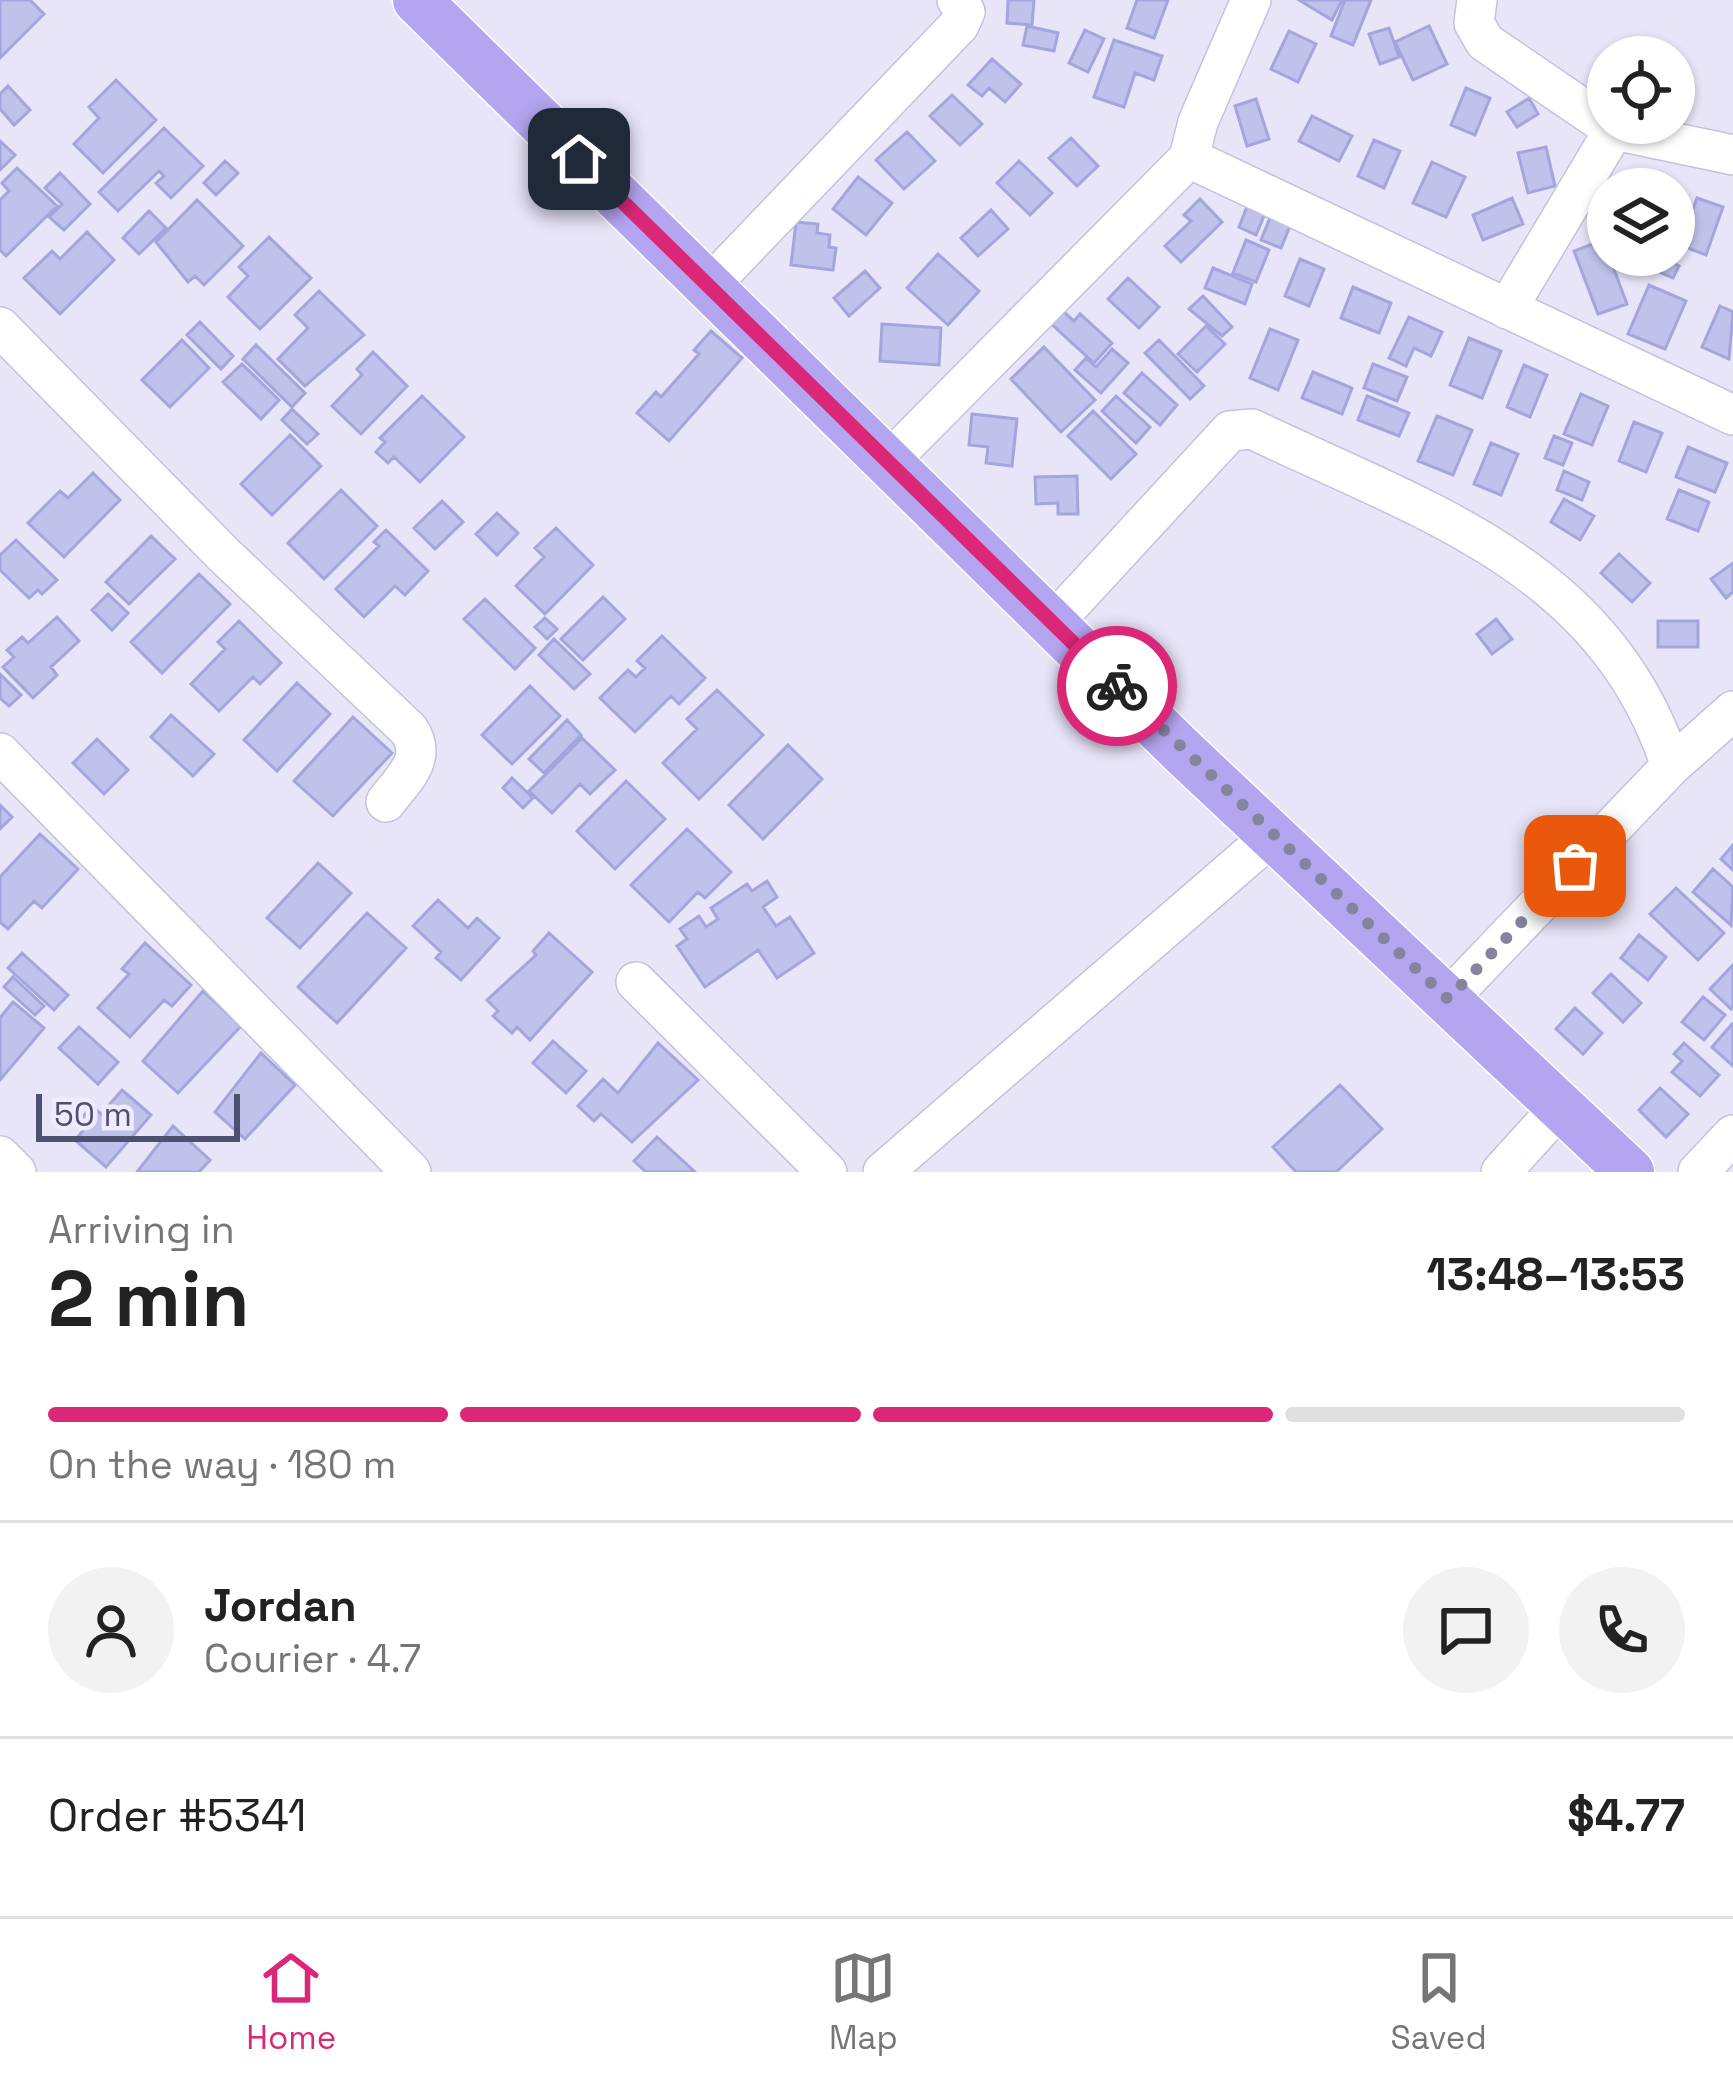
<!DOCTYPE html>
<html lang="en">
<head>
<meta charset="utf-8">
<style>
	body { margin:0; font-family:"Space Grotesk",sans-serif; background:#f2f2f2; color:#222; height:100vh; display:flex; flex-direction:column; font-size:45px; white-space:nowrap }
	* { box-sizing:border-box; margin:0 }
	p { font-size:39px; color:#767676 }
	.icon { flex:none; width:66px; height:66px; fill:none; stroke:currentColor; stroke-width:2; stroke-linecap:round; stroke-linejoin:round }
	.map { position:relative; height:1172px; overflow:hidden }
	.details { display:flex; flex-direction:column; background:#fff; flex:1 }
	.details>* { flex:none }
	.fabs { position:absolute; left:1587px; top:36px; display:grid; gap:24px }
	.fabs a { display:grid; place-items:center; width:108px; height:108px; border-radius:50%; background:#fff; box-shadow:0 3px 9px #0004; font-size:60px }
	.scale { position:absolute; left:36px; bottom:30px; width:204px; box-sizing:border-box; padding-left:12px; border:6px solid #4e506f; border-top:0; font-size:33px; line-height:42px; white-space:nowrap; color:#4e506f; -webkit-text-stroke:9px #eeebfd; paint-order:stroke }
	.pin { position:absolute; display:grid; place-items:center; width:102px; height:102px; color:#fff; margin:-51px; border-radius:24px; box-shadow:0 6px 18px #0006 }
	.courier { position:absolute; display:grid; place-items:center; width:120px; height:120px; margin:-60px; border:9px solid #db2777; border-radius:50%; background:#fff; color:#222; box-shadow:0 3px 15px #0007 }
	.summary em { font-style:normal; font-weight:600 }
	.summary div { display:flex; flex-direction:column-reverse }
	.summary { display:flex; align-items:center; justify-content:space-between; height:204px; padding:0 48px }
	h1 { font-size:78px; font-weight:600; line-height:90px }
	.bar { display:grid; grid-template-columns:repeat(4,1fr); gap:18px 12px; align-content:center; height:144px; padding:0 48px }
	.bar i { height:15px; border-radius:9px; background:#e0e0e0 }
	.bar .active { background:#db2777 }
	.bar p { grid-column:span 4 }
	.line { display:flex; align-items:center; gap:30px; padding:0 48px; border-top:3px solid #e0e0e0 }
	.line div { flex:1 }
	.round { display:grid; place-items:center; flex:none; width:126px; height:126px; border-radius:63px; background:#f2f2f2 }
	.dock { display:flex; justify-content:space-around; align-items:center; height:168px; border-top:3px solid #e0e0e0; background:#fff; font-size:33px; color:#767676 }
	.dock a { display:grid; justify-items:center; gap:6px }
	.dock .active { color:#db2777 }
	.map>svg:first-child { display:block }
</style>
</head>
<body>
<div class="map">
<svg width="1733" height="1172" viewBox="0 0 1733 1172">
	<rect width="100%" height="100%" fill="#e9e5f9"/>
	<path fill="#c0c2eb" stroke="#a3a5dc" stroke-width="3" d="M0,0H30L44,14L0,58Z
		M1008,0H1034L1032,25L1007,23Z
		M1137,0H1168L1154,38L1127,28Z
		M1299,0H1342L1332,20Z
		M1345,0H1371L1353,45L1331,36Z
		M1027,26L1058,33L1054,51L1023,45Z
		M1429,26L1447,64L1413,80L1395,42Z
		M1389,28L1399,57L1380,64L1369,34Z
		M1085,30L1104,39L1088,72L1069,63Z
		M1289,31L1316,44L1298,82L1271,69Z
		M1114,40L1162,56L1154,80L1135,73L1124,107L1094,97Z
		M992,59L1021,84L1005,102L989,88L982,96L968,85Z
		M116,80L156,120L103,173L74,144L99,118L89,107Z
		M8,86L30,110L14,125L0,109V94Z
		M1466,88L1490,98L1475,135L1451,125Z
		M952,95L982,124L960,145L930,116Z
		M1529,98L1538,114L1517,127L1507,112Z
		M1256,99L1269,139L1247,146L1235,106Z
		M1312,116L1352,136L1339,161L1299,141Z
		M164,128L203,166L171,198L156,183L164,176L159,171L118,211L99,192Z
		M907,132L935,161L904,189L876,160Z
		M1071,138L1098,166L1077,186L1049,158Z
		M1374,140L1400,151L1384,188L1358,176Z
		M0,141L15,155L0,170Z
		M1546,147L1555,186L1528,193L1518,153Z
		M225,161L238,173L216,195L204,183Z
		M1019,161L1052,193L1030,215L997,183Z
		M1432,162L1465,177L1446,217L1413,203Z
		M17,168L57,206L6,256L0,250V200L9,191L2,183Z
		M60,173L90,204L64,230L49,217L62,204L45,188Z
		M858,177L892,203L866,235L833,209Z
		M1655,179L1660,189H1631Z
		M1512,198L1523,224L1483,240L1473,215Z
		M1697,198L1723,207L1706,255L1680,245Z
		M1200,199L1222,222L1181,262L1165,246L1191,221L1184,215Z
		M197,200L243,246L204,285L195,276L188,282L156,242Z
		M1248,204L1266,211L1256,235L1239,227Z
		M991,210L1008,229L978,256L961,238Z
		M149,211L166,228L139,254L123,238Z
		M1272,213L1292,221L1281,248L1261,240Z
		M796,222L818,224L817,233L830,235L829,247L836,248L833,270L791,265Z
		M87,232L114,260L60,314L24,278L52,251L60,259Z
		M269,237L311,278L260,329L228,297L248,276L239,267Z
		M1246,240L1269,250L1256,282L1233,273Z
		M1603,240L1627,304L1598,314L1574,251Z
		M938,254L979,291L948,325L907,288Z
		M1658,256L1679,266L1673,278L1653,269Z
		M1300,259L1324,269L1309,306L1285,296Z
		M1213,268L1252,284L1245,304L1205,288Z
		M865,271L880,288L849,316L834,298Z
		M1128,278L1159,307L1139,328L1108,299Z
		M1649,285L1686,301L1665,349L1628,334Z
		M1353,287L1391,303L1379,333L1341,318Z
		M319,291L364,335L305,386L278,359L308,328L295,315Z
		M1203,296L1232,327L1222,336L1189,309Z
		M1720,306L1733,312L1729,359L1702,347Z
		M1062,310L1074,321L1080,314L1112,343L1094,363L1047,320Z
		M1409,317L1442,332L1431,356L1414,348L1406,366L1389,358Z
		M200,322L233,356L221,369L187,335Z
		M882,324L941,328L939,365L880,361Z
		M1206,326L1225,344L1197,372L1178,354Z
		M1270,329L1298,340L1278,390L1250,378Z
		M711,331L742,358L669,441L637,413L656,392L661,397L699,354L694,350Z
		M1469,338L1501,351L1482,398L1450,385Z
		M182,340L209,368L170,407L142,380Z
		M1159,340L1204,386L1190,399L1145,353Z
		M256,345L305,393L292,407L243,359Z
		M1044,347L1095,400L1061,432L1011,379Z
		M1112,349L1128,363L1101,393L1075,370L1086,358L1096,367Z
		M373,352L407,386L361,434L332,406L362,375L357,369Z
		M242,364L279,400L261,419L223,382Z
		M1373,364L1407,377L1397,401L1364,388Z
		M1524,365L1547,375L1530,417L1507,407Z
		M1313,372L1352,388L1342,414L1302,398Z
		M1142,373L1177,405L1160,425L1124,393Z
		M1581,394L1608,406L1592,445L1564,434Z
		M422,396L464,437L420,482L394,457L388,463L376,452L385,442L380,438Z
		M1116,396L1150,427L1136,443L1102,411Z
		M1367,396L1409,413L1399,436L1358,420Z
		M292,409L318,434L307,444L282,420Z
		M1093,411L1136,454L1111,479L1068,436Z
		M972,414L1017,419L1012,466L986,463L988,447L969,445Z
		M1437,416L1472,430L1453,475L1418,461Z
		M1634,422L1662,433L1646,472L1619,461Z
		M290,435L321,466L272,515L241,484Z
		M1554,436L1572,443L1563,465L1545,458Z
		M1491,443L1518,454L1501,495L1474,484Z
		M1688,447L1727,463L1715,492L1676,477Z
		M1564,471L1589,482L1582,500L1557,490Z
		M93,473L120,500L64,557L28,523L60,491L68,498Z
		M1077,476L1078,514H1058V503L1036,504L1035,477Z
		M341,490L377,526L324,579L288,543Z
		M1679,490L1709,502L1698,531L1667,519Z
		M1564,499L1594,516L1580,540L1551,522Z
		M442,501L463,522L435,549L414,528Z
		M497,513L518,533L497,555L476,534Z
		M556,528L593,565L545,614L516,586L544,557L535,548Z
		M386,530L428,571L405,595L395,586L364,617L336,589L379,546L374,542Z
		M151,536L175,559L129,604L106,582Z
		M16,540L57,580L42,594L38,590L29,598L0,570V555Z
		M1619,554L1650,583L1632,602L1601,573Z
		M1733,563V592L1726,598L1711,579Z
		M199,574L230,604L162,673L131,642Z
		M108,594L128,613L112,630L92,610Z
		M603,597L625,619L583,660L561,639Z
		M485,599L535,648L515,669L464,619Z
		M57,617L79,641L51,667L57,675L33,698L3,667L14,657L7,650L22,637L28,643Z
		M545,618L557,629L547,639L535,627Z
		M1496,619L1512,639L1492,654L1477,634Z
		M239,621L281,663L260,684L253,677L219,711L191,684L225,649L218,642Z
		M1658,621H1698V647H1658Z
		M662,636L705,678L679,704L671,696L635,732L600,698L628,670L636,677L645,668L637,661Z
		M554,639L590,674L574,689L539,655Z
		M0,674L21,695L9,706L0,698Z
		M297,683L330,714L277,771L244,740Z
		M530,686L560,716L512,764L482,735Z
		M717,690L763,735L699,799L663,763L697,729L687,719Z
		M171,715L214,754L193,776L151,737Z
		M353,717L392,753L333,816L294,781Z
		M567,720L581,735L544,773L529,759Z
		M582,738L615,770L590,794L580,784L552,813L529,791Z
		M97,739L128,770L104,794L73,763Z
		M788,745L822,779L763,839L729,805Z
		M512,778L533,798L523,808L503,788Z
		M626,781L665,819L615,869L577,831Z
		M0,805L12,817L0,829Z
		M687,829L731,872L705,898L698,892L669,922L631,885Z
		M40,834L78,869L42,908L34,901L8,929L0,922V877Z
		M1733,845V870L1721,859Z
		M318,863L351,893L300,948L267,918Z
		M1713,869L1733,887L1731,925L1693,892Z
		M767,881L777,897L763,907L776,926L790,917L814,953L777,978L758,950L705,987L677,946L687,939L680,929L699,916L706,927L718,919L711,908L747,884L752,891Z
		M1676,888L1724,933L1698,960L1650,914Z
		M438,900L468,928L477,918L499,938L461,980L436,958L441,952L413,926Z
		M367,913L406,948L337,1023L298,987Z
		M549,933L592,972L530,1040L517,1027L512,1033L493,1016L498,1011L487,1000L536,955L533,951Z
		M1639,935L1666,957L1648,980L1621,958Z
		M145,943L191,985L172,1006L164,1000L130,1037L98,1008L129,974L122,969Z
		M22,953L68,995L54,1010L8,968Z
		M1733,965V1006L1731,1009L1710,989Z
		M1611,974L1641,1003L1623,1022L1593,993Z
		M13,977L44,1006L35,1015L4,987Z
		M203,991L241,1026L178,1093L143,1061Z
		M1703,997L1725,1015L1704,1040L1682,1022Z
		M13,1002L44,1028L0,1080V1018Z
		M1575,1008L1602,1033L1583,1054L1556,1029Z
		M1732,1024L1733,1025V1066L1712,1047Z
		M79,1027L118,1062L98,1084L59,1048Z
		M553,1041L586,1071L566,1093L533,1063Z
		M658,1043L698,1080L632,1142L601,1114L594,1121L578,1106L603,1079L618,1093Z
		M1684,1043L1719,1075L1700,1096L1672,1072L1682,1061L1674,1054Z
		M261,1053L295,1085L245,1139L215,1112Z
		M1340,1085L1382,1129L1336,1172H1296L1273,1147Z
		M1660,1088L1688,1114L1666,1137L1639,1110Z
		M122,1090L151,1115L106,1167L75,1140L87,1126L80,1120L92,1106L101,1114Z
		M173,1126L210,1160L199,1172H137Z
		M657,1137L695,1172H646L634,1161Z"/>
	<g fill="none" stroke-linecap="round" stroke-linejoin="round">
		<defs>
			<path id="minor" d="M1477,0L1474,23L1485,42L1614,130L1733,155
				M1189,158L1198,122L1251,0
				M709,286L959,25L965,12L957,0
				M1507,309L1614,130
				M0,327L224,555L409,730C428,759 404,778 386,802
				M889,461L1189,158L1733,415
				M1054,622L1230,431L1252,429C1426,512 1605,566 1671,766
				M0,753L411,1172
				M636,982L827,1172
				M1448,999L1671,766L1733,711
				M0,1156L16,1172
				M883,1172L1274,834
				M1501,1172L1561,1106
				M1698,1172L1733,1135"/>
			<path id="major" d="M417,0L1182,751L1630,1172"/>
		</defs>
		<use href="#minor" stroke="#c3c2dd" stroke-width="42"/>
		<use href="#major" stroke="#fff" stroke-width="51"/>
		<use href="#minor" stroke="#fff" stroke-width="39"/>
		<use href="#major" stroke="#b4a5f0" stroke-width="48"/>
	</g>
	<g fill="none" stroke-linecap="round" stroke-linejoin="round">
		<path stroke="#84849f" stroke-width="12" stroke-dasharray="0 21.6" d="M1117,686L1448,999L1575,866"/>
		<path stroke="#db2777" stroke-width="15" d="M579,159L1117,686"/>
	</g>
</svg>
<div class="fabs">
<a><svg class="icon" aria-label="locate" viewBox="0 0 24 24"><circle cx="12" cy="12" r="6"/><path d="M12 2v4M12 18v4M2 12h4M18 12h4"/></svg></a>
<a><svg class="icon" aria-label="layers" viewBox="0 0 24 24"><path d="M12 4l9 5-9 5-9-5zM3 14l9 5 9-5"/></svg></a>
</div>
<div class="scale">50 m</div>
<div class="pin" style="left:1575px;top:866px;background:#ea580c"><svg class="icon" aria-label="bag" viewBox="0 0 24 24"><path d="M5 8h14l-1 12H6zM9 8a3 3 0 0 1 6 0"/></svg></div>
<div class="pin" style="left:579px;top:159px;background:#1f2937"><svg class="icon" aria-label="home" viewBox="0 0 24 24"><path d="M3 11l9-7 9 7M6 9v11h12V9"/></svg></div>
<div class="courier" style="left:1117px;top:686px"><svg class="icon" aria-label="bike" viewBox="0 0 24 24"><circle cx="6" cy="16" r="4"/><circle cx="18" cy="16" r="4"/><path d="M6 16l4-8h5l3 8M10 8l3 8H6M13 5h3"/></svg></div>
</div>
<section class="details">
<div class="summary"><div><h1>2 min</h1><p>Arriving in</p></div><em>13:48–13:53</em></div>
<div class="bar"><i class="active"></i><i class="active"></i><i class="active"></i><i></i><p>On the way · 180 m</p></div>
<div class="line" style="height:216px"><a class="round"><svg class="icon" aria-label="person" viewBox="0 0 24 24"><circle cx="12" cy="8" r="4"/><path d="M4 21q1-7 8-7t8 7"/></svg></a><div><b>Jordan</b><p>Courier · 4.7</p></div><a class="round"><svg class="icon" aria-label="chat" viewBox="0 0 24 24"><path d="M4 5h16v11H9l-5 4z"/></svg></a><a class="round"><svg class="icon" aria-label="phone" viewBox="0 0 24 24"><path d="M5 4h4l2 5-3 2q2 4 5 5l2-3 5 2v4C11 20 4 13 5 4z"/></svg></a></div>
<div class="line" style="height:156px"><div>Order #5341</div><b>$4.77</b></div>
</section>
<nav class="dock">
<a class="active"><svg class="icon" aria-label="home" viewBox="0 0 24 24"><path d="M3 11l9-7 9 7M6 9v11h12V9"/></svg>Home</a>
<a><svg class="icon" aria-label="map" viewBox="0 0 24 24"><path d="M3 6l6-2 6 2 6-2v14l-6 2-6-2-6 2zM9 4v14M15 6v14"/></svg>Map</a>
<a><svg class="icon" aria-label="saved" viewBox="0 0 24 24"><path d="M7 4h10v16l-5-4-5 4z"/></svg>Saved</a>
</nav>
</body>
</html>
